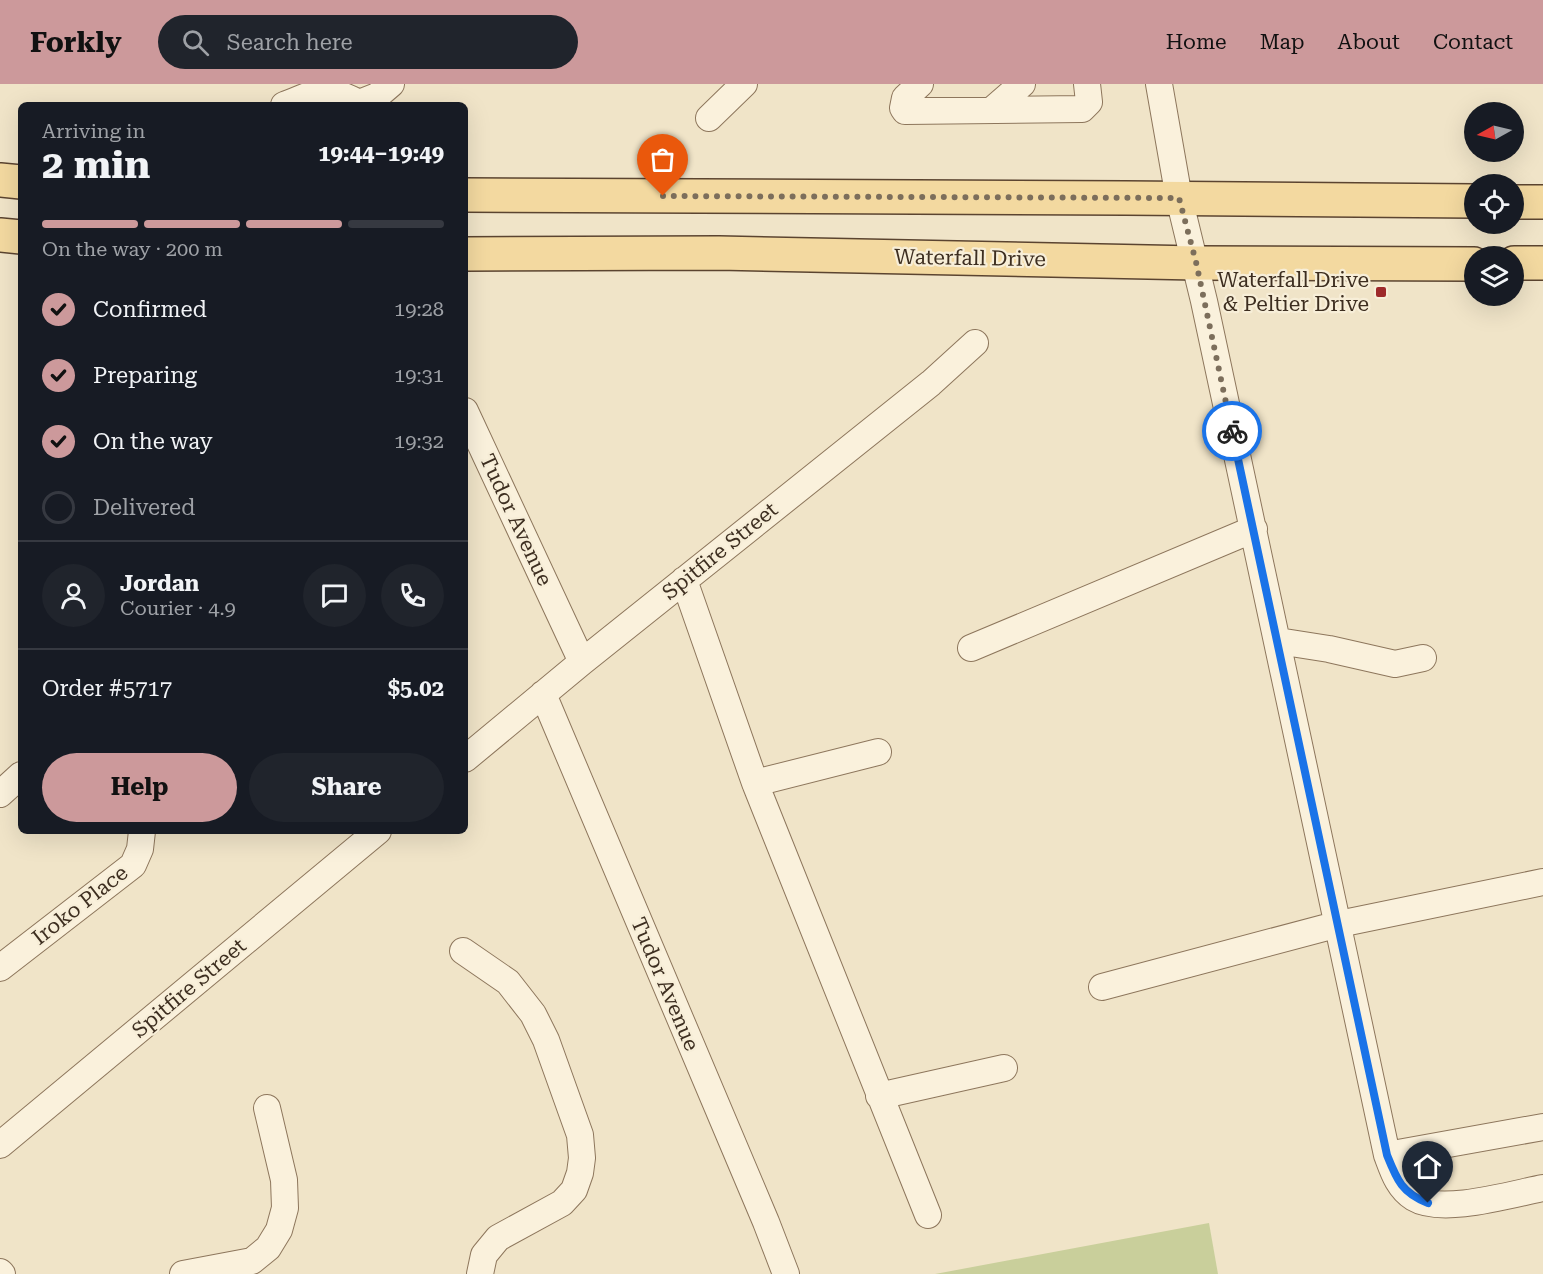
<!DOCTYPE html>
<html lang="en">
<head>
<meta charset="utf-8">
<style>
	body { margin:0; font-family:"Roboto Serif",serif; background:#20242c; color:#f1f3f6; height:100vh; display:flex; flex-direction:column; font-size:22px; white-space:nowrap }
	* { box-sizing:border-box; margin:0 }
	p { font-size:20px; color:#9ea1a6 }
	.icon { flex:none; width:33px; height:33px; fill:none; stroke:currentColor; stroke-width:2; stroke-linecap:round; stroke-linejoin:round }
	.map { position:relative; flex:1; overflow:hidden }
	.drawer { position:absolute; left:18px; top:18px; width:450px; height:732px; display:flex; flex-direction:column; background:#171b24; border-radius:9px; box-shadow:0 6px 24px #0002 }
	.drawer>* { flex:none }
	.needle { width:39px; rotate:262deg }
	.fabs { position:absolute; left:1464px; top:18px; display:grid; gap:12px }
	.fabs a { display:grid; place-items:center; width:60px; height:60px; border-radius:50%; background:#171b24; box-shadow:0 6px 24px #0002; font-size:30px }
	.pin { position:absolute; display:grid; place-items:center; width:51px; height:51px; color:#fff; margin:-62px -26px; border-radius:50% 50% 50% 0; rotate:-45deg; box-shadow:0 0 6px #0007 }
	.pin .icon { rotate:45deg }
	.courier { position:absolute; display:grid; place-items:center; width:60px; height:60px; margin:-30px; border:4px solid #1a73e8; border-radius:50%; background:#fff; color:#222; box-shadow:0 2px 8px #0007 }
	.overview em { font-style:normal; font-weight:700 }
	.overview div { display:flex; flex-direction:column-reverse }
	.overview { display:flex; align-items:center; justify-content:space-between; height:102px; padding:0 24px }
	h1 { font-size:39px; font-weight:700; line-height:45px }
	.bar { display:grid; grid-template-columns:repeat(4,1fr); gap:9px 6px; align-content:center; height:72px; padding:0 24px }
	.bar i { height:8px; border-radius:4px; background:#363941 }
	.bar .active { background:#cc999b }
	.bar p { grid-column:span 4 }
	.line { display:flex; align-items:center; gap:15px; padding:0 24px; border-top:2px solid #363941 }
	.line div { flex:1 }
	.round { display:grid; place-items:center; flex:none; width:63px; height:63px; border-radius:32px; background:#20242c }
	ol { padding:0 24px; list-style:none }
	li { display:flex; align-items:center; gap:18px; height:66px }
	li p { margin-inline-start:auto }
	li .icon { padding:6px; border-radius:50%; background:#cc999b; color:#111; stroke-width:4 }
	li:last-child { color:#9ea1a6 }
	li i { width:33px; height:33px; border:3px solid #363941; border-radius:50% }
	.action { display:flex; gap:12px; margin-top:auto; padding:12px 24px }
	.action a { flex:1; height:69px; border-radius:36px; background:#cc999b; color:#111; font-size:24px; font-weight:700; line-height:69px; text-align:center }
	.action a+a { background:#20242c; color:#f1f3f6 }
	header { display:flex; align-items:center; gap:36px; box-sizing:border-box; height:84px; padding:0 30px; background:#cc999b; color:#111 }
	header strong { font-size:28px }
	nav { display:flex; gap:33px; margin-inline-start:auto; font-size:21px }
	.search { width:420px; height:54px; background:#20242c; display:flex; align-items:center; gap:15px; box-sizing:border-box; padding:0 21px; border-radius:33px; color:#9ea1a6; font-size:22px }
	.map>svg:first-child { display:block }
</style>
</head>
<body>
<header>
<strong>Forkly</strong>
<div class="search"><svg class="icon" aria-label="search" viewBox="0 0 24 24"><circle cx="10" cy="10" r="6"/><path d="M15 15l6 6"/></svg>Search here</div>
<nav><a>Home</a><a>Map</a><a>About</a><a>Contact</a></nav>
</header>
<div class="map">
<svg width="1543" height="1190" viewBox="0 0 1543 1190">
	<rect width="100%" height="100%" fill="#f0e4c8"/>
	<path fill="#c9cf9b" d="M1209,1139L1218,1190H935Z"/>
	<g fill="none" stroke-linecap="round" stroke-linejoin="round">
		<defs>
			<path id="minor" d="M920,0L905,14L903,24L905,27L1082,25L1089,18L1087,0
				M1159,0L1179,114L1204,217L1387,1071C1393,1087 1398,1104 1414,1114C1442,1131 1512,1110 1543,1104
				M284,21C319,8 323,0 359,19
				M354,21L377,12L391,0
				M992,26L1022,0
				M709,34L744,0
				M465,327L582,578
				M684,496L755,699L928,1131
				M1278,557L1329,565L1395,580L1423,574
				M971,564L1254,445
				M543,610L766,1138L786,1190
				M465,675L582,578L931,299L975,259
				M755,699L878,668
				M0,710L21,691
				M463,867L508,898L533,930L546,956L580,1051L582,1074L580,1089L574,1106L562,1119L498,1154L484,1171L480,1190
				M0,884L133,781L140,765L142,747
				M1102,903L1339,840L1543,798
				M879,1012L1004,984
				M0,1061L378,747
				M1387,1071L1543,1043
				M0,1188L2,1190
				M183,1190L252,1177L268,1164L279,1146L285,1124L284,1096L267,1024"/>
			<path id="major" d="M0,96L21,98
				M465,111L1126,114L1474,117
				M1514,118H1543
				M0,151L21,153
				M465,170L719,169L1196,179L1474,180
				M1514,179H1543"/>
		</defs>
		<use href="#minor" stroke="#8d765c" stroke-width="28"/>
		<use href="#major" stroke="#5b4430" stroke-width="36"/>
		<use href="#minor" stroke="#faf1dc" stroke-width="26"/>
		<use href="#major" stroke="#f3d9a0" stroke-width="33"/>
	</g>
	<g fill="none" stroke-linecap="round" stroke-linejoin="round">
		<path stroke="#7c6e5b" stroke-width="6" stroke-dasharray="0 10.8" d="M663,112L1179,114L1196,178L1232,347"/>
		<path stroke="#1a73e8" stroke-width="8" d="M1232,347L1387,1071C1397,1096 1402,1109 1428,1119"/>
	</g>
	<rect fill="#9e2a2b" stroke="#f7eed8" stroke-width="2" x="1375" y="202" width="12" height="12" rx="3"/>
	<g text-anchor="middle" stroke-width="4.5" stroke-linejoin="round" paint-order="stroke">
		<g font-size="21" fill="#3d2e20" stroke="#f7eed8">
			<text transform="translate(970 174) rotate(1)" y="7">Waterfall Drive</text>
			<text transform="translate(516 436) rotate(65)" y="7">Tudor Avenue</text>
			<text transform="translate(720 467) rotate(-39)" y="7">Spitfire Street</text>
			<text transform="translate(80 821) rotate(-38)" y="7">Iroko Place</text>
			<text transform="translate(665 900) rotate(67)" y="7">Tudor Avenue</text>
			<text transform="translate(189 904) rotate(-40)" y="7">Spitfire Street</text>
		</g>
		<g font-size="21" fill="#3d2e20" stroke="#f7eed8" text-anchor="end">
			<text x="1369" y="203">Waterfall Drive<tspan x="1369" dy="24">&amp; Peltier Drive</tspan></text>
		</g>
	</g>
</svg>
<div class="fabs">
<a><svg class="needle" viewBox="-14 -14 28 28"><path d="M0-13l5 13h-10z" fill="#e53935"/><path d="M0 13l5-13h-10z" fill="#9ea1a6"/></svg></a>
<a><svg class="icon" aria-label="locate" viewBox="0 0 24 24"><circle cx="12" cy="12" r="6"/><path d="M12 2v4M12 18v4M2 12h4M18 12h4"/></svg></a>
<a><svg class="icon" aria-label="layers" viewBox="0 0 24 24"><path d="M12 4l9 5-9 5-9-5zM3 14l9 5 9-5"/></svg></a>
</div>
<div class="pin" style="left:663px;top:112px;background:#ea580c"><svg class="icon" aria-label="bag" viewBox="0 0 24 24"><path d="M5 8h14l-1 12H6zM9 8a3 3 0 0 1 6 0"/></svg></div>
<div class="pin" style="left:1428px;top:1119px;background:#1f2937"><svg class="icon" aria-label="home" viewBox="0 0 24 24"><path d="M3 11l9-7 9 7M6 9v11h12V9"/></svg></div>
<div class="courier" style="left:1232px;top:347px"><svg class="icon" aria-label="bike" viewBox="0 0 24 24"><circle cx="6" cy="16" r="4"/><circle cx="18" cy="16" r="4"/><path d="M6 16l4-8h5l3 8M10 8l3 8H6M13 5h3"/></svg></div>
<section class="drawer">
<div class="overview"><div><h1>2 min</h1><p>Arriving in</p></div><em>19:44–19:49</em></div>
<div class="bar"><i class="active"></i><i class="active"></i><i class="active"></i><i></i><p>On the way · 200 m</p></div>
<ol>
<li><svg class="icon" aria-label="check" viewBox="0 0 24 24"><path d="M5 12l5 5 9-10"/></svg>Confirmed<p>19:28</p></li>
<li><svg class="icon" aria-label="check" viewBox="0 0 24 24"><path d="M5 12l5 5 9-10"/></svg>Preparing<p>19:31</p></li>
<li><svg class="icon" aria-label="check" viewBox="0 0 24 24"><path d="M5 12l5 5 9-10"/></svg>On the way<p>19:32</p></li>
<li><i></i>Delivered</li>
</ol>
<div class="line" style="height:108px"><a class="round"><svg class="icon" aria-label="person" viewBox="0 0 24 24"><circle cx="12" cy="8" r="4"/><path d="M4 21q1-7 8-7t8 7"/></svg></a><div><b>Jordan</b><p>Courier · 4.9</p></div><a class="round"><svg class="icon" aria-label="chat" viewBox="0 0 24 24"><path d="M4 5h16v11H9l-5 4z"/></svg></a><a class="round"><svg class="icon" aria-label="phone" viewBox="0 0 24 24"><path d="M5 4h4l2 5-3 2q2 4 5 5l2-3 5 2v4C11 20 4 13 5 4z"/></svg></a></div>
<div class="line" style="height:78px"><div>Order #5717</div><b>$5.02</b></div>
<div class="action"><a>Help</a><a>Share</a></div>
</section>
</div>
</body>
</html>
